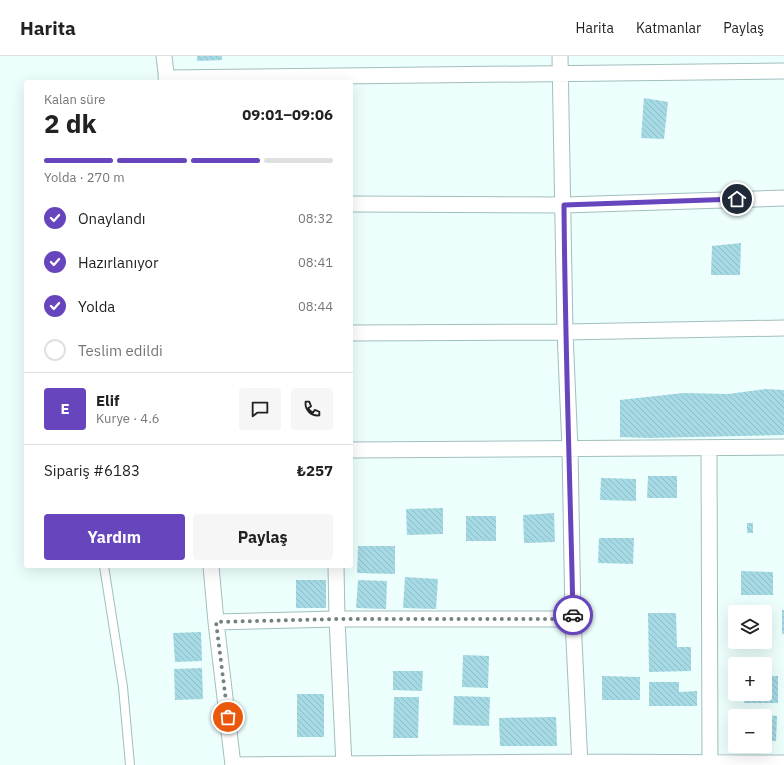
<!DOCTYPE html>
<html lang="tr">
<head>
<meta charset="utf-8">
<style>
	body { margin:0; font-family:"IBM Plex Sans",sans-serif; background:#f6f6f6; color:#222; height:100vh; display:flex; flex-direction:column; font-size:15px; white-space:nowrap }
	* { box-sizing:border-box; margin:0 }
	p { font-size:13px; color:#767676 }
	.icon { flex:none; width:22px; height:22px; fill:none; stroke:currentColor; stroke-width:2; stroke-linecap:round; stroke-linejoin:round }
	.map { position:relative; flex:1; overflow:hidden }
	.sheet { position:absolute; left:24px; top:24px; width:329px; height:488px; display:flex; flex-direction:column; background:#fff; border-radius:4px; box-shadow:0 4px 16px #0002 }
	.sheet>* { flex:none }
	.tools { position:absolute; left:728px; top:549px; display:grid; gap:8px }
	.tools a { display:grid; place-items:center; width:44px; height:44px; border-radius:4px; background:#fff; box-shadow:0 4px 16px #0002; font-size:20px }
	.pin { position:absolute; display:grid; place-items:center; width:34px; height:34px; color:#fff; margin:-17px; border:2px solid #fff; border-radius:50%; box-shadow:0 1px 4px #0007 }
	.courier { position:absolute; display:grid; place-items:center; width:40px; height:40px; margin:-20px; border:3px solid #6745bd; border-radius:50%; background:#fff; color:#222; box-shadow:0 1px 5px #0007 }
	.overview em { font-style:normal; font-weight:700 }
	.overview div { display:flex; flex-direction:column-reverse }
	.overview { display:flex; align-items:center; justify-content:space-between; height:68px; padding:0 20px }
	h1 { font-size:26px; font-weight:700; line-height:30px }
	.bar { display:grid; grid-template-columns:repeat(4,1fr); gap:6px 4px; align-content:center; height:48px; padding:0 20px }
	.bar i { height:5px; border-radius:3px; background:#e0e0e0 }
	.bar .active { background:#6745bd }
	.bar p { grid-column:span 4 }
	.line { display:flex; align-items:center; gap:10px; padding:0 20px; border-top:1px solid #e0e0e0 }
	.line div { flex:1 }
	.round { display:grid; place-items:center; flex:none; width:42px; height:42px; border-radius:4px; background:#f6f6f6 }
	ol { padding:0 20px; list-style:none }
	li { display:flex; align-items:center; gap:12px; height:44px }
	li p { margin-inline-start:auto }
	li .icon { padding:4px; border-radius:50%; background:#6745bd; color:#fff; stroke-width:4 }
	li:last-child { color:#767676 }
	li i { width:22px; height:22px; border:2px solid #e0e0e0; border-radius:50% }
	.cta { display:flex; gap:8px; margin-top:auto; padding:8px 20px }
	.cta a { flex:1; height:46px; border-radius:4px; background:#6745bd; color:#fff; font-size:16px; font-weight:700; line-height:46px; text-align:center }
	.cta a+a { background:#f6f6f6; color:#222 }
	header { display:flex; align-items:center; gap:24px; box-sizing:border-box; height:56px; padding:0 20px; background:#fff; border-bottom:1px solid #e0e0e0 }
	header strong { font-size:19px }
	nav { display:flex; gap:22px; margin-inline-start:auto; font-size:14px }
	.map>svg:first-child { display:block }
</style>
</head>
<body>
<header>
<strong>Harita</strong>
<nav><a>Harita</a><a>Katmanlar</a><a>Paylaş</a></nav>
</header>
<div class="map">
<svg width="784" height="709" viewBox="0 0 784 709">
	<defs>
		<pattern id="building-back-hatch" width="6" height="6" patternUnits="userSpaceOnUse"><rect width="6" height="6" fill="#a5d9e4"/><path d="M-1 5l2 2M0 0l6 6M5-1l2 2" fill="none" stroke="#8ebbc5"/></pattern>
	</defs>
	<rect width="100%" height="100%" fill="#ecfffd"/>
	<path fill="url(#building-back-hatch)" d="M197,0H222V4L197,5Z
		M644,42L668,46L664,83L641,82Z
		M741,187L740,219H711L712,190Z
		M765,333L784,334V379L650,382L620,381V344L683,337L728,338Z
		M648,420H677V442H647Z
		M601,422L636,423V445L600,444Z
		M443,452V478L407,479L406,453Z
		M554,457L555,486L524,487L523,459Z
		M466,460H496V485H466Z
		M747,467H753V477H747Z
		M599,482H634L633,508L598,507Z
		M358,490H395V518L357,517Z
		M741,515L773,516V539H741Z
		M405,521L438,523L436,553L403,552Z
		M296,524H326V552H296Z
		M358,524L387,525L386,553L356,552Z
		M782,554H784V578H782Z
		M648,557H676L677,591H691V615L649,616Z
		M201,576L202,605L175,606L173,577Z
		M463,599L489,600L488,632L462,631Z
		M202,612L203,643L175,644L174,613Z
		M393,615H423L422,635L393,634Z
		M602,620L640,621V644H602Z
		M765,620H778V647H744L745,638H765Z
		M649,626H679V636L697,635V650H649Z
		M297,638H324V681H297Z
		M454,640L490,641L489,670L453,669Z
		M394,641H419L418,682H393Z
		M765,659L777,660L776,685H765Z
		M556,661L557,690H500L499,662Z"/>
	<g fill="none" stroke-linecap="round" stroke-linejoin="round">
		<defs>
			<path id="lane" d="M104,510L123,631L130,709"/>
			<path id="street" d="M164,0L167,26
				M560,0L565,276L570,393L573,563L580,709
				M166,22L784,15
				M351,148L564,149L784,142
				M351,277L565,276L784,272
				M709,392L710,706
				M351,394L784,391
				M211,510L216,566L233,709
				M336,510L337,563L344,709
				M216,566L337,563H573
				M233,709L580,706L784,707"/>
		</defs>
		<use href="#lane" stroke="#a1bfbd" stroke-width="10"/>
		<use href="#street" stroke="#a1bfbd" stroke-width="17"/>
		<use href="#lane" stroke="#fff" stroke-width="8"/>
		<use href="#street" stroke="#fff" stroke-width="15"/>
	</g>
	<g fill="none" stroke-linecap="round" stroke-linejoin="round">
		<path stroke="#738281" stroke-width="4" stroke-dasharray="0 7.2" d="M228,661L216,566L337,563H573V559"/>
		<path stroke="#6745bd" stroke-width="5" d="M573,559C570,422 565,286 564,149L737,143"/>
	</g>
</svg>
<div class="tools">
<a><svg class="icon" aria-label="layers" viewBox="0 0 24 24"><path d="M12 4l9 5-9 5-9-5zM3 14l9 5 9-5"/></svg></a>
<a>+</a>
<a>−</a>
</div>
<div class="pin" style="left:228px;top:661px;background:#ea580c"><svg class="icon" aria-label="bag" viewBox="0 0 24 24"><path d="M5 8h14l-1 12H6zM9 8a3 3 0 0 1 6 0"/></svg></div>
<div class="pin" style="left:737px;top:143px;background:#1f2937"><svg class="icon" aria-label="home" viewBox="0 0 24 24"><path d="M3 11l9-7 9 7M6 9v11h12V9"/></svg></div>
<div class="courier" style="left:573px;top:559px"><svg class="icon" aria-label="car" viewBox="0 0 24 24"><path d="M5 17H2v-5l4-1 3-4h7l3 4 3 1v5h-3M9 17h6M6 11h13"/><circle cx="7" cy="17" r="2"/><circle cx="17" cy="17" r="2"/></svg></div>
<section class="sheet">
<div class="overview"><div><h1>2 dk</h1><p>Kalan süre</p></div><em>09:01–09:06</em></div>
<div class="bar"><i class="active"></i><i class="active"></i><i class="active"></i><i></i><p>Yolda · 270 m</p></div>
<ol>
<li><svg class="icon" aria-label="check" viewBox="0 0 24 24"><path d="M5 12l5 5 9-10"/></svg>Onaylandı<p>08:32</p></li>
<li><svg class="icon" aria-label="check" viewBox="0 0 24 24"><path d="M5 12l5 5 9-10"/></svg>Hazırlanıyor<p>08:41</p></li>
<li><svg class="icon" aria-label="check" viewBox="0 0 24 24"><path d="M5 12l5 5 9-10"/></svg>Yolda<p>08:44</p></li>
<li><i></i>Teslim edildi</li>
</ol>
<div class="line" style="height:72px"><b class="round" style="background:#6745bd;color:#fff">E</b><div><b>Elif</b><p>Kurye · 4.6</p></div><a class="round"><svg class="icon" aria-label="chat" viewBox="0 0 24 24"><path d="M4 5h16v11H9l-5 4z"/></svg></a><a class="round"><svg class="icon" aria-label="phone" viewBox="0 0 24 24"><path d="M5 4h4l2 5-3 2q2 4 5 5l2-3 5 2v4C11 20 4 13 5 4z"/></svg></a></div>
<div class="line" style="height:52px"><div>Sipariş #6183</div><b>₺257</b></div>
<div class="cta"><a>Yardım</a><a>Paylaş</a></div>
</section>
</div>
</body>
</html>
